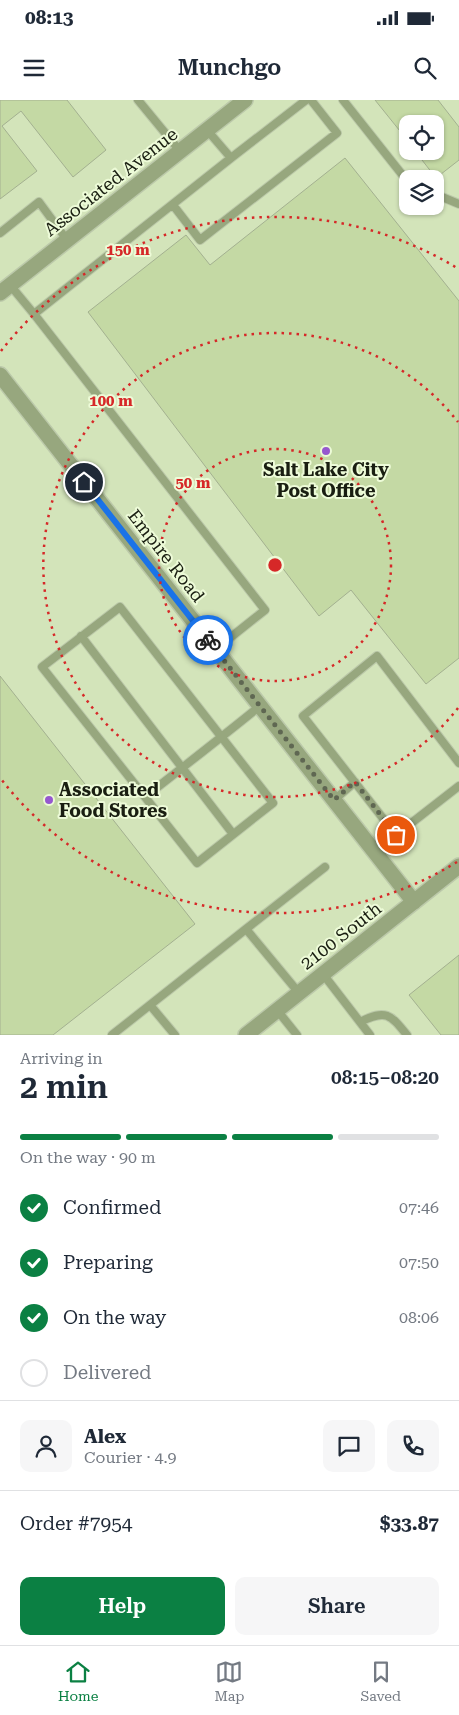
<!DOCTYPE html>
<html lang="en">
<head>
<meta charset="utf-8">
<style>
	body { margin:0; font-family:"Roboto Serif",serif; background:#f6f6f7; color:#1f2937; height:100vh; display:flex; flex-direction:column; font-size:19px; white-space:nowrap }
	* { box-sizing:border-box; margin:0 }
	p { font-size:16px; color:#747a83 }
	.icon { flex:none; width:28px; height:28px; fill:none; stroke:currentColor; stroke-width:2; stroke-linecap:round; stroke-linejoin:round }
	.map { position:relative; height:935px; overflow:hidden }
	.sheet { display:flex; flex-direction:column; background:#fff; flex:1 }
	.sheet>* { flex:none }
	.fabs { position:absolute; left:399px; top:15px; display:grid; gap:10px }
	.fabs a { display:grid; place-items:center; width:45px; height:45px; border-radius:10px; background:#fff; box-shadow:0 1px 4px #0004; font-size:25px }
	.pin { position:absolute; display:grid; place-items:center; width:42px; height:42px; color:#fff; margin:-21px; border:2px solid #fff; border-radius:50%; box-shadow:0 1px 5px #0007 }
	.courier { position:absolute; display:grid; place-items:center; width:50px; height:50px; margin:-25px; border:4px solid #1a73e8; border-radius:50%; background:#fff; color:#222; box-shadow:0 1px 6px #0007 }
	.head em { font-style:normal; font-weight:600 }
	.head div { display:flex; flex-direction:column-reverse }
	.head { display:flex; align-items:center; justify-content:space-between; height:85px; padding:0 20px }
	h1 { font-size:32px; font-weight:600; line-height:38px }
	.bar { display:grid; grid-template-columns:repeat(4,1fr); gap:8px 5px; align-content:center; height:60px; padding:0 20px }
	.bar i { height:6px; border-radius:4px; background:#e0e1e3 }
	.bar .active { background:#0b8043 }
	.bar p { grid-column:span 4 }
	.line { display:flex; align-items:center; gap:12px; padding:0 20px; border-top:1px solid #e0e1e3 }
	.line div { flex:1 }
	.round { display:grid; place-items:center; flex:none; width:52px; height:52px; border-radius:10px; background:#f6f6f7 }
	ol { padding:0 20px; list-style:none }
	li { display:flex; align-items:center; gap:15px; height:55px }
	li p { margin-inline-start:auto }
	li .icon { padding:5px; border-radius:50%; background:#0b8043; color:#fff; stroke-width:4 }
	li:last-child { color:#747a83 }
	li i { width:28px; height:28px; border:2px solid #e0e1e3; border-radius:50% }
	.action { display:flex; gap:10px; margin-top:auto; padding:10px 20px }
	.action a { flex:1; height:58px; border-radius:10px; background:#0b8043; color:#fff; font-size:20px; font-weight:600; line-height:58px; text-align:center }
	.action a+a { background:#f6f6f7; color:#1f2937 }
	.status { display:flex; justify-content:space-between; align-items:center; height:35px; padding:0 25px; background:#fff; direction:ltr }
	.status svg { height:14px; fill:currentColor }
	header { display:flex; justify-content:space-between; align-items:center; height:65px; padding:0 20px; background:#fff; font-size:22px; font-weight:600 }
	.tabs { display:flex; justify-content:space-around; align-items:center; height:70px; border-top:1px solid #e0e1e3; background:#fff; font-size:14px; color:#747a83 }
	.tabs a { display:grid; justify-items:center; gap:2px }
	.tabs .active { color:#0b8043 }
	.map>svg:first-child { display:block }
</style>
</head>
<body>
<div class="status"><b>08:13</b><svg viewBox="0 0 49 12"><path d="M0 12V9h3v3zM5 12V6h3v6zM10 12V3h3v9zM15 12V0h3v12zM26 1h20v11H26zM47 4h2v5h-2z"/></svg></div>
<header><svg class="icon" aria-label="menu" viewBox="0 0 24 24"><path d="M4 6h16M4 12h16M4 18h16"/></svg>Munchgo<svg class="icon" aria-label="search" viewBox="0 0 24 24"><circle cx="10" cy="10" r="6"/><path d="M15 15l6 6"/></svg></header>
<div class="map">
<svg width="459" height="935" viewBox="0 0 459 935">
	<rect width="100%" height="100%" fill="#e0eecb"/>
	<path fill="#d3e4ba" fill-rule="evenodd" d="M0,0H459V935H0ZM408,24H435V51H408ZM408,79H435V106H408Z"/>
	<path fill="#c4d9a4" stroke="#a3b090" d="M0,0H67L106,50L73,77L21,11L2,26L37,71L0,99Z
		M375,0H438L459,27V60L436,78L415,51H435V24H408V41Z
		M345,58L459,201V558L426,584L351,490L319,516L88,212L186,135L210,165Z
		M0,576L195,824L53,935H0Z
		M459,855V935H441L409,895Z"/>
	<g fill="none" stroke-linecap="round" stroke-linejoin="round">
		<defs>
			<path id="lane" d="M138,0L180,51
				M343,0L408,82
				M207,30L231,58L34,214L265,510L216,549
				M231,58L306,0
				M435,94L459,104
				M173,105L200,140L337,33L311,0
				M0,133L39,102L67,140
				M10,185L34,214
				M81,536L233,734
				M459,663L377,556L303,616L396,735L459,686
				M145,697L42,567L120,507L273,703L197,763L145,697C183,667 222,637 260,606
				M334,700L355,682
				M246,829L325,767
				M323,874L370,935
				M150,905L175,935
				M277,910L297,935
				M360,922C386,909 390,914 407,935
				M112,935L246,829L299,893"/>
			<path id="street" d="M0,193L245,0
				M0,275L414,802
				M246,935L459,766"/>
		</defs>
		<use href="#lane" stroke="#bcc9aa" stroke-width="10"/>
		<use href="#street" stroke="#bcc9aa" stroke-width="18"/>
		<use href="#lane" stroke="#97a77e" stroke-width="8"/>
		<use href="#street" stroke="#97a77e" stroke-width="15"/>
	</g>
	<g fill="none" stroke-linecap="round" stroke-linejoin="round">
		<path stroke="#5f6752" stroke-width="5" stroke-dasharray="0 9" d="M208,540L334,700L355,682L396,735"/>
		<path stroke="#1a73e8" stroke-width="6" d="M84,382L208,540"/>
	</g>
	<g fill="none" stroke="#d62828" stroke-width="2.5" stroke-dasharray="2.5 5">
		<circle cx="275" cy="465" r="116"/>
		<path d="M458 608A232 232 0 1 1 458 322"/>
		<path d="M457 762A348 348 0 0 1 1 679M1 251A348 348 0 0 1 457 168"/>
	</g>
	<g fill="#9658cf" stroke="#edfbd8" stroke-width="2">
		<circle cx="326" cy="351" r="5"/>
		<circle cx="49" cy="700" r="5"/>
	</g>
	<g text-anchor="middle" stroke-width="4" stroke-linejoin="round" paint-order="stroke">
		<g font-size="18" fill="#191e11" stroke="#edfbd8">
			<text transform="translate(111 82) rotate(-38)" y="6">Associated Avenue</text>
			<text transform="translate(166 456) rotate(52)" y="6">Empire Road</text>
			<text transform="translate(341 836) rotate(-38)" y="6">2100 South</text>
		</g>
		<g font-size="18" font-weight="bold" fill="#191e11" stroke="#edfbd8">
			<text x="326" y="376">Salt Lake City<tspan x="326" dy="21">Post Office</tspan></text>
			<text x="59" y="696" text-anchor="start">Associated<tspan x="59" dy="21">Food Stores</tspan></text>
		</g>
	</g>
	<circle cx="275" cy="465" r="8" fill="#d62828" stroke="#edfbd8" stroke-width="2.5"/>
	<g font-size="15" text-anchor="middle" font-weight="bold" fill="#d62828" stroke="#edfbd8" stroke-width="4" stroke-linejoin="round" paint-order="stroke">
		<text x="128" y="155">150 m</text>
		<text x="111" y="306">100 m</text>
		<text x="193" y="388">50 m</text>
	</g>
</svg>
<div class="fabs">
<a><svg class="icon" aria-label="locate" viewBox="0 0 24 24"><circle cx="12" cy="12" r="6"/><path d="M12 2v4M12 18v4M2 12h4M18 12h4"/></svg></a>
<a><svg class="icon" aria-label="layers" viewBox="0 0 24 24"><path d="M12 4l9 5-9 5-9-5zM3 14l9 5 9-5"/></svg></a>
</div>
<div class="pin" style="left:396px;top:735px;background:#ea580c"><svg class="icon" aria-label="bag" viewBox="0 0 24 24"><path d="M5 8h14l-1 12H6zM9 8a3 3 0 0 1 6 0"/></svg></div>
<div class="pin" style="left:84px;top:382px;background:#1f2937"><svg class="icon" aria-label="home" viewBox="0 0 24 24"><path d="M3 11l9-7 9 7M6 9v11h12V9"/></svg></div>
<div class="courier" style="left:208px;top:540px"><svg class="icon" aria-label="bike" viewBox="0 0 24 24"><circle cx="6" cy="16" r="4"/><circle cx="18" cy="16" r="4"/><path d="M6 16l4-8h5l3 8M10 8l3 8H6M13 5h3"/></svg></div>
</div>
<section class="sheet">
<div class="head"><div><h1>2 min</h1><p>Arriving in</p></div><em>08:15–08:20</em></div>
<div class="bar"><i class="active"></i><i class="active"></i><i class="active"></i><i></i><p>On the way · 90 m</p></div>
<ol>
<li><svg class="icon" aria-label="check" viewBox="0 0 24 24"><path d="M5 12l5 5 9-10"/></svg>Confirmed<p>07:46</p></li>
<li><svg class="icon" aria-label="check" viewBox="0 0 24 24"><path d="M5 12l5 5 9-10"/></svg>Preparing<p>07:50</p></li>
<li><svg class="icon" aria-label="check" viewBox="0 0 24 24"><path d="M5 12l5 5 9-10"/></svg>On the way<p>08:06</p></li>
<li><i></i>Delivered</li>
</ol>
<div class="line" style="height:90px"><a class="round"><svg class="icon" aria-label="person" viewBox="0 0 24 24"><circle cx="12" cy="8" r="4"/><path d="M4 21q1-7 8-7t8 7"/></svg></a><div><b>Alex</b><p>Courier · 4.9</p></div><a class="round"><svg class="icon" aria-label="chat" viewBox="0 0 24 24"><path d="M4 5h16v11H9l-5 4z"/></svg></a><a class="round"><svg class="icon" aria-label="phone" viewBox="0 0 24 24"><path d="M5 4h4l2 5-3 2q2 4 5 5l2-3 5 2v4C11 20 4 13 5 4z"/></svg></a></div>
<div class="line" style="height:65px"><div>Order #7954</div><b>$33.87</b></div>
<div class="action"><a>Help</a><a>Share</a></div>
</section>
<nav class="tabs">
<a class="active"><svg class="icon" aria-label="home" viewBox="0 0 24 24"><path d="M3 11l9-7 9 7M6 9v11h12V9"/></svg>Home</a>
<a><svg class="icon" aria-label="map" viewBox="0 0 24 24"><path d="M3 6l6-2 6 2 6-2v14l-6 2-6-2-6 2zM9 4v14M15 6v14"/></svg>Map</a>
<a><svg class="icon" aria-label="saved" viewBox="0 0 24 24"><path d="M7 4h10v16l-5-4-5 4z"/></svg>Saved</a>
</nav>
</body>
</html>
